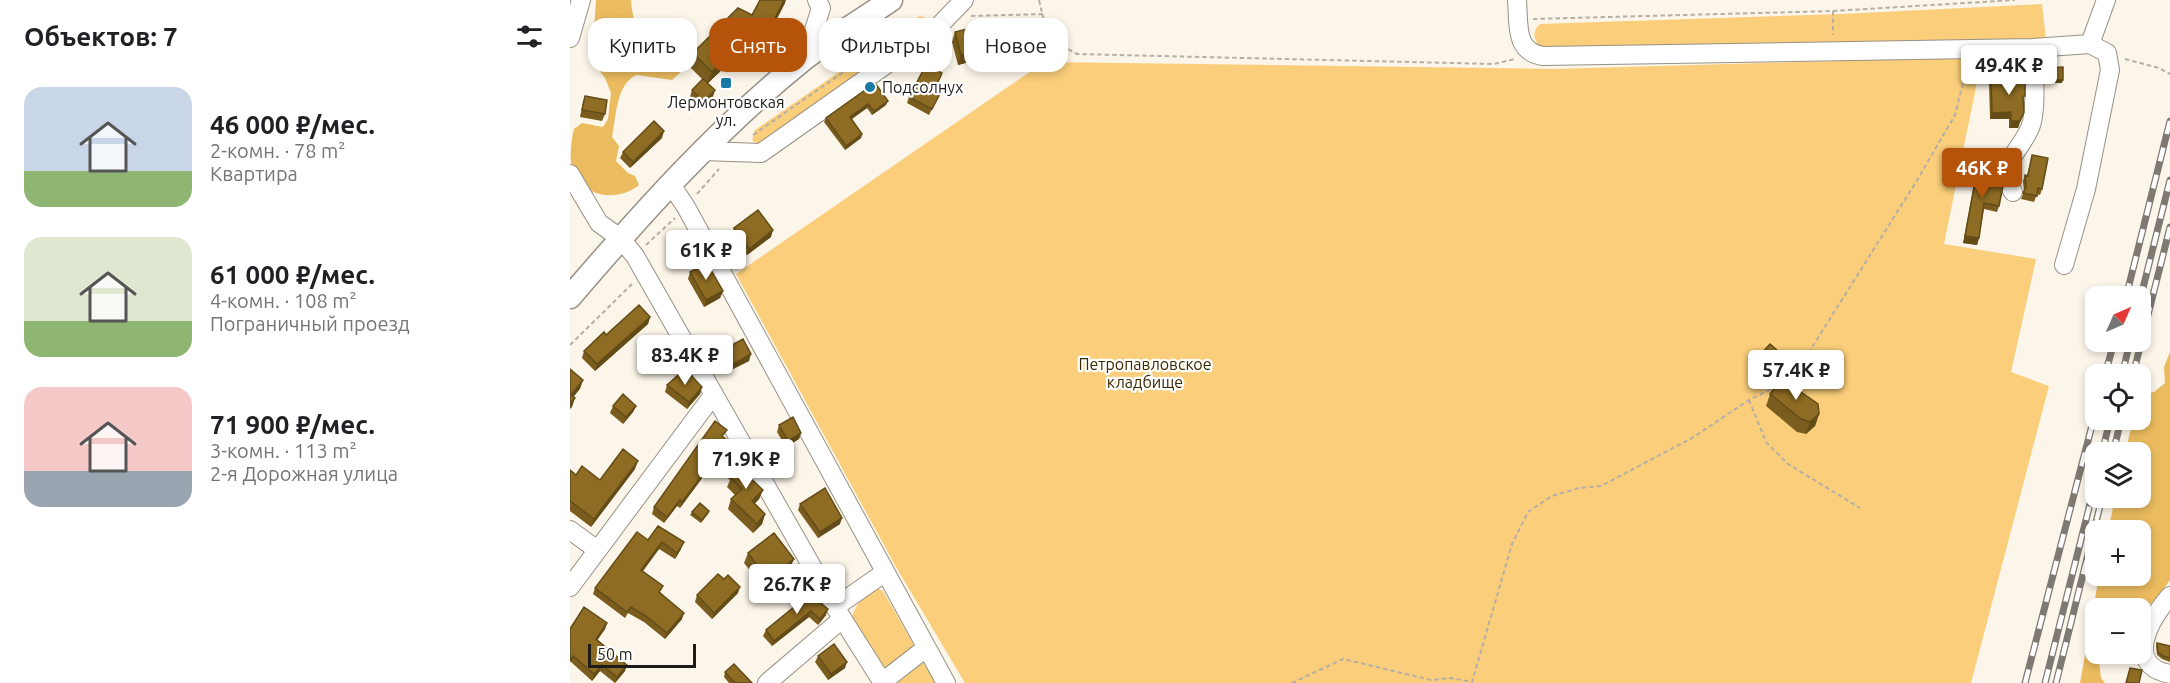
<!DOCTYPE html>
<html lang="ru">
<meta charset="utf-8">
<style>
body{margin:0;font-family:Ubuntu,sans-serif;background:#f2f2f2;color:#202124;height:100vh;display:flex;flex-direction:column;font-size:22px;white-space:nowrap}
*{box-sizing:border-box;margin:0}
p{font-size:20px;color:#757577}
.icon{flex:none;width:33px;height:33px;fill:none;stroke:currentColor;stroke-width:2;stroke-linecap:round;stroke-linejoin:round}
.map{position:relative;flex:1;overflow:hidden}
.panel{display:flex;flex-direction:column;background:#fff;width:570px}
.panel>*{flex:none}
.banner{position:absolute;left:18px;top:18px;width:570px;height:54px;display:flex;gap:12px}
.needle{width:39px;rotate:45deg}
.buttons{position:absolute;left:1515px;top:286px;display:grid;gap:12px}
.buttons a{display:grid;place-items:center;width:66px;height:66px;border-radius:12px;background:#fff;box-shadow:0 3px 9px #0003;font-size:30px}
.scale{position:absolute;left:18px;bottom:15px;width:108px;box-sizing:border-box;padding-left:6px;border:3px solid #1e1c18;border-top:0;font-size:16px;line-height:21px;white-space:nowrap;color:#1e1c18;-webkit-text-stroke:4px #fff;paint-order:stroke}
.price{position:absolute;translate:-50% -51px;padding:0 14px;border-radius:6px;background:#fff;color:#222;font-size:20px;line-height:39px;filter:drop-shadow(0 2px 3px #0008)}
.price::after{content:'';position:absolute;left:50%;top:36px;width:18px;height:14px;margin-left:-9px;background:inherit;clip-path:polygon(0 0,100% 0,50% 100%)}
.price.selected{background:#b45309;color:#fff}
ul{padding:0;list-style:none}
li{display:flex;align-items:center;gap:18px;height:150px;padding:0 24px}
li span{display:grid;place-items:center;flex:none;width:168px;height:120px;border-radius:18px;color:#555}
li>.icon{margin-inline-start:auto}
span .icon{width:72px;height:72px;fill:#fffc;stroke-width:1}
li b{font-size:26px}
h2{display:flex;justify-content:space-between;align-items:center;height:72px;padding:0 24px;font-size:26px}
.pill{padding:0 21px;border-radius:18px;background:#fff;box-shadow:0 3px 9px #0003;font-size:21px;line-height:54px}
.pill.selected{background:#b45309;color:#fff}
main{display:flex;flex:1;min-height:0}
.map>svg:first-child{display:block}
</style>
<main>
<section class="panel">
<h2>Объектов: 7<svg class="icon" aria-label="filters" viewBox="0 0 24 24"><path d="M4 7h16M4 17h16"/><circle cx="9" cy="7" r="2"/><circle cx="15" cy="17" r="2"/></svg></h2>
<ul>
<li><span style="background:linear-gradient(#c9d6e8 70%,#8fb573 0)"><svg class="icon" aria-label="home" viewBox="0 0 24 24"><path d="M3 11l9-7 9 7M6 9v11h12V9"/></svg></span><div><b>46 000 ₽/мес.</b><p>2-комн. · 78 m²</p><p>Квартира</p></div></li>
<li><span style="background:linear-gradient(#dfe7d0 70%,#8fb573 0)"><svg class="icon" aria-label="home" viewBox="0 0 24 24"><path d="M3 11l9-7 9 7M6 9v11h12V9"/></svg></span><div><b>61 000 ₽/мес.</b><p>4-комн. · 108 m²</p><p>Пограничный проезд</p></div></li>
<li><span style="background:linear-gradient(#f6c9c9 70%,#9aa5b1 0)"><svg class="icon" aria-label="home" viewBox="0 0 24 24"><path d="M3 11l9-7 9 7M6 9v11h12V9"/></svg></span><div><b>71 900 ₽/мес.</b><p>3-комн. · 113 m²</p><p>2-я Дорожная улица</p></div></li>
</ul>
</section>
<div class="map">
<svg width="1600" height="683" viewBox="0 0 1600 683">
<rect width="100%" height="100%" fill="#fcf5e9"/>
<path fill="#face7a" d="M1472 4 1476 39 974 47H970C963 39 962 31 970 24L1272 14Z
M350 16 354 17 357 27 191 143H186L182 140 185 130Z
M1404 57 1407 82 1374 244 1466 259 1441 372 1479 386 1401 683H395L326 567 166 274 474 62 986 69Z
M306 588 313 591 345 647 318 670 313 669 281 618 290 599Z
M354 663 367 683H327L342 669Z"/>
<path fill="#eabb5f" d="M26 0H61C63 24 68 41 92 49 102 52 106 53 112 62L110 73 102 80 67 75C46 83 46 118 42 137L49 146 46 161 58 173 65 176 69 185C44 205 5 195 1 161 0 153 2 136 4 129L12 123 33 127 38 119 41 93 35 78 22 61Z
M1600 352V580L1585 601 1571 611 1526 609V654H1528L1531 678 1535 683H1510L1529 576H1570V531H1538L1545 498H1570V453H1555L1563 420H1570L1571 395 1584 392 1595 383 1594 367Z"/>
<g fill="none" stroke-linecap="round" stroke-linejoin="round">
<defs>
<path id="minor" d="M947 0C949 23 944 52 973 56L1463 48 1520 44 1537 53 1540 70 1516 189 1494 265
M0 38 11 0
M1520 44 1536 0
M235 58 251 8 247 0
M132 151 191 153 365 30 394 0
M0 174 29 223 50 238 65 256 265 607 313 683
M100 183 116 207 376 683
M1443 192C1424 163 1455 149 1462 122 1467 98 1463 72 1463 48
M0 530 26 549
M0 587 144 394
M1600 596C1580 619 1553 665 1600 674
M265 607 314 573
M197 683 272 619
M311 683 356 648"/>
<path id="major" d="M0 297C73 212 147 129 234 59 261 38 292 20 321 0"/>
</defs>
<use href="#minor" stroke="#979186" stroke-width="20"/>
<use href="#major" stroke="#979186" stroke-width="25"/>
<path stroke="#b5afa6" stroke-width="2" stroke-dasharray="4.5 3" stroke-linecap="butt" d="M469 0C477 33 476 37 507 54L924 64 945 59
M1263 11V35
M401 16 473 14
M963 19 1263 11 1445 0
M1555 59 1589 68 1600 74
M183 135 321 39
M127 194 149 169
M76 245 105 218
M0 345 62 284
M1216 382 1222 379 1346 182 1385 115 1395 75 1405 66
M1179 400 1196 442 1218 464 1290 508
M722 683 773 659 861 680 881 678 902 682 942 544 958 512 982 496 1009 488 1031 486 1122 438 1179 400 1208 386"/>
<use href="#minor" stroke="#fff" stroke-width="18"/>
<use href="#major" stroke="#fff" stroke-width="22"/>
<defs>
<path id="rail" d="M1556 297 1600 121
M1570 300 1600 180
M1535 375 1544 342
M1552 375 1560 342
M1563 375 1600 227
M1532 453 1540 420
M1543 453 1551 420
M1455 683 1526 410
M1475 683 1526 480
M1486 683 1532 498"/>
</defs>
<use href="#rail" stroke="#7e7972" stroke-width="7"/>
<use href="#rail" stroke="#fff" stroke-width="4.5" stroke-dasharray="14" stroke-linecap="butt"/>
</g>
<path fill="#7a5d1e" d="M215 3 197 38 184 49 179 44 138 83 143 97 132 108 120 97 122 90 132 79 118 65 123 53 182 15Z
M385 32 436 52 388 65 382 42Z
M1421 76 1453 102 1454 112 1448 128H1439V119H1420L1419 83Z
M305 83 316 105 302 115 297 108 281 119 292 134 291 138 275 150 254 122 256 118Z
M368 83 374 86 359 115 337 103 339 97Z
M15 96 35 114 32 121 10 117 13 102Z
M92 138 60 168 50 158 53 152Z
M1462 155 1472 189 1470 195 1467 194 1464 202 1451 199 1454 192 1453 181 1455 175H1457Z
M1408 166 1423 182 1429 206 1427 212 1414 209 1409 238 1407 245 1393 243 1406 173Z
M164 228 201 237 177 255 161 235Z
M120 272 153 291 150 298 134 307 118 279Z
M80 317 78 324 25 371 12 358 14 351Z
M151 351 179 361 157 372 149 357Z
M1207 355 1194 368 1186 360 1188 357Z
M97 385 132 387 130 394 117 409 95 392Z
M1200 394 1249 414 1245 426 1236 434 1227 432 1196 406Z
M43 406H66L63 412 53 424 40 413Z
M209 425 231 433 229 439 216 447 207 432Z
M155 436 153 438 158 441 155 447 110 508 107 506 94 523 82 514 84 507Z
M160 468 178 476 193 490 189 499 184 504 195 514 192 524 183 533 158 509 161 499 165 495 157 487 160 480 156 477Z
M65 469 21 527 0 511V470L6 475 30 480Z
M230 504 270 524 248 538 228 510Z
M139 511 138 514 131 523 120 515 122 512Z
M88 526 111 549 105 559 89 549 73 571 112 619 95 639 74 622 58 613 55 618 23 594 25 588 78 540Z
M178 553 220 568 194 588 174 563Z
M154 579 168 593 142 619 125 602 127 595Z
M227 600 256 615 248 625 239 617 202 646 193 636 196 630 226 606 225 605Z
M37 623 35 629 27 640 55 671 45 683 30 671 22 681 1 662 0 629Z
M1587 643 1600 646V662L1592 659 1587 655 1586 646Z
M248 656 275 668 258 680 245 662Z
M155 672 182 683H159L154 677Z"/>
<path fill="#634c18" d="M214 0H216L215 3 197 38 184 49 189 37Z
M183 31 179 44 137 84 142 72Z
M439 43 436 52 388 65 391 55Z
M1478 80H1493L1492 83H1477Z
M145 90 143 97 132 108 134 102Z
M318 101 316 105 302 115 304 111Z
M298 104 297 108 278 122 280 117Z
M1441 112 1439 119H1420L1422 113Z
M1441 121H1450L1448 128H1439Z
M94 131 92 138 60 168 63 162Z
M292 134 291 138 275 150 276 146Z
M203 230 201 237 177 255 179 249Z
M1395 236 1409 238 1407 245 1393 243Z
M153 291 150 298 134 307 136 300Z
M80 317 78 324 25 371 27 364Z
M1208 351 1207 355 1194 368 1195 364Z
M181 354 179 361 157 372 160 366Z
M13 380 10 389 0 401 1 395Z
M132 387 130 394 117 409 119 402Z
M5 398 2 407 0 409V404Z
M66 406 63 412 53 424 56 417Z
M1249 414 1245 426 1236 434 1240 422Z
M231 433 229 439 216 447 218 441Z
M158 441 155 447 110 508 112 502Z
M68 461 65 469 21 527 24 519Z
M193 490 189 499 178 511 182 501Z
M110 500 107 506 94 523 97 517Z
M195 514 192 524 183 533 187 524Z
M272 518 270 524 248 538 250 532Z
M92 542 89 549 69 576 71 570Z
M114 542 111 549 105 559 107 553Z
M224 559 220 568 194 588 197 579Z
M170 587 168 593 142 619 144 613Z
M258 609 256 615 248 625 250 619Z
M241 611 239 617 202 646 204 641Z
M114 613 112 619 95 639 97 633Z
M37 623 35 629 24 645 26 639Z
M277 662 275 668 258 680 261 674Z
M32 665 30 671 22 681 24 674Z
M57 665 55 671 45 683 47 677Z"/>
<path fill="#8e6c23" stroke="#634c18" stroke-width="1.5" d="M190 0H214L201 26 189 37 183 31 142 72 123 53 168 8 182 15Z
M433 20 439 43 391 55 385 32Z
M356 65 372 73 368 82 374 86 362 109 339 97Z
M1493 67V80H1478V68Z
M1421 76H1455V96H1453L1454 112 1450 121H1441V112L1422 113Z
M133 79 145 90 134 102 122 90Z
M305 83 318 101 304 111 298 104 280 117 292 134 276 146 256 118Z
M15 96 37 100 35 114 12 110Z
M84 121 94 131 63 162 53 152Z
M1462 155 1478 158 1472 189 1468 188 1467 196 1453 193 1456 187 1455 175 1458 176Z
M1408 166 1425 170 1423 182 1433 186 1429 206 1414 203 1409 238 1395 236Z
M188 210 203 230 179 249 164 228Z
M137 263 153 291 136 300 120 272Z
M69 305 80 317 27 364 14 351 34 332 36 335Z
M173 339 181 354 160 366 151 351Z
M1200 344 1208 351 1195 364 1188 357Z
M0 369 13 380 1 395 5 398 0 404Z
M115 369 132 387 119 402 97 385Z
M1212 379 1248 404 1249 414 1240 422 1231 419 1200 394Z
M53 394 66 406 56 417 43 406Z
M223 417 231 433 218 441 209 425Z
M145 421 157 430 152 436 158 441 112 502 110 500 97 517 84 507Z
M53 449 68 461 24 519 0 501V470L6 475 12 466 30 480Z
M171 455 181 467 175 473 193 490 182 501 195 514 187 524 161 499 172 489 161 478 165 473 160 468Z
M255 488 272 518 250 532 230 504Z
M130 503 139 511 132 520 122 512Z
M88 526 114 542 107 553 92 542 71 570 93 586 89 592 114 613 97 633 76 616 61 607 57 612 25 588 67 532 78 540Z
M204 533 224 559 197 579 178 553Z
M148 574 154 579 158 575 170 587 144 613 127 595Z
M235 590 258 609 250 619 241 611 204 641 196 630 230 602 227 600Z
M14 607 37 623 26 639 57 665 47 677 32 665 24 674 3 656 0 661V629Z
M1587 643 1600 646V658L1593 656 1588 652Z
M264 644 277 662 261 674 248 656Z
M164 664 182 683H165L155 672Z
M1560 668 1572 670 1569 683H1556Z"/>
<g fill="#1b79a6" stroke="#fff" stroke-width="2">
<rect x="150" y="77" width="12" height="12" rx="3"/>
<circle cx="300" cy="87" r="6"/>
</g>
<g text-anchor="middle" stroke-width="4.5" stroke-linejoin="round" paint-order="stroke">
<g font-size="16" fill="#1e1c18" stroke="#fff" text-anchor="start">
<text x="312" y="93">Подсолнух</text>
<text x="156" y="108" text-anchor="middle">Лермонтовская<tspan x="156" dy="18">ул.</tspan></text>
</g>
<g font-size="16" fill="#3b2900" stroke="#fff">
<text x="575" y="370">Петропавловское<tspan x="575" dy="18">кладбище</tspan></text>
</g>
</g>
</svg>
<div class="buttons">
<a><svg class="needle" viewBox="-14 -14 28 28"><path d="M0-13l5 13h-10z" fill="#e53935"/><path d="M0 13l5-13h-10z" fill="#757577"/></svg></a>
<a><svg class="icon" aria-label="locate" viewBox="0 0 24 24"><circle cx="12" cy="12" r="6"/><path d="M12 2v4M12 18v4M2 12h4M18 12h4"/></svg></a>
<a><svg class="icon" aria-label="layers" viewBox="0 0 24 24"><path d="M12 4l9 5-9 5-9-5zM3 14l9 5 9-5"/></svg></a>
<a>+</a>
<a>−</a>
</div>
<div class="scale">50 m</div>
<b class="price" style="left:1439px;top:96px">49.4K ₽</b>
<b class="price selected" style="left:1412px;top:199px">46K ₽</b>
<b class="price" style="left:136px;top:281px">61K ₽</b>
<b class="price" style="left:115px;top:386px">83.4K ₽</b>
<b class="price" style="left:1226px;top:401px">57.4K ₽</b>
<b class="price" style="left:176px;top:490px">71.9K ₽</b>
<b class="price" style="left:227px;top:615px">26.7K ₽</b>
<div class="banner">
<a class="pill">Купить</a>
<a class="pill selected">Снять</a>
<a class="pill">Фильтры</a>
<a class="pill">Новое</a>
</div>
</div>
</main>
